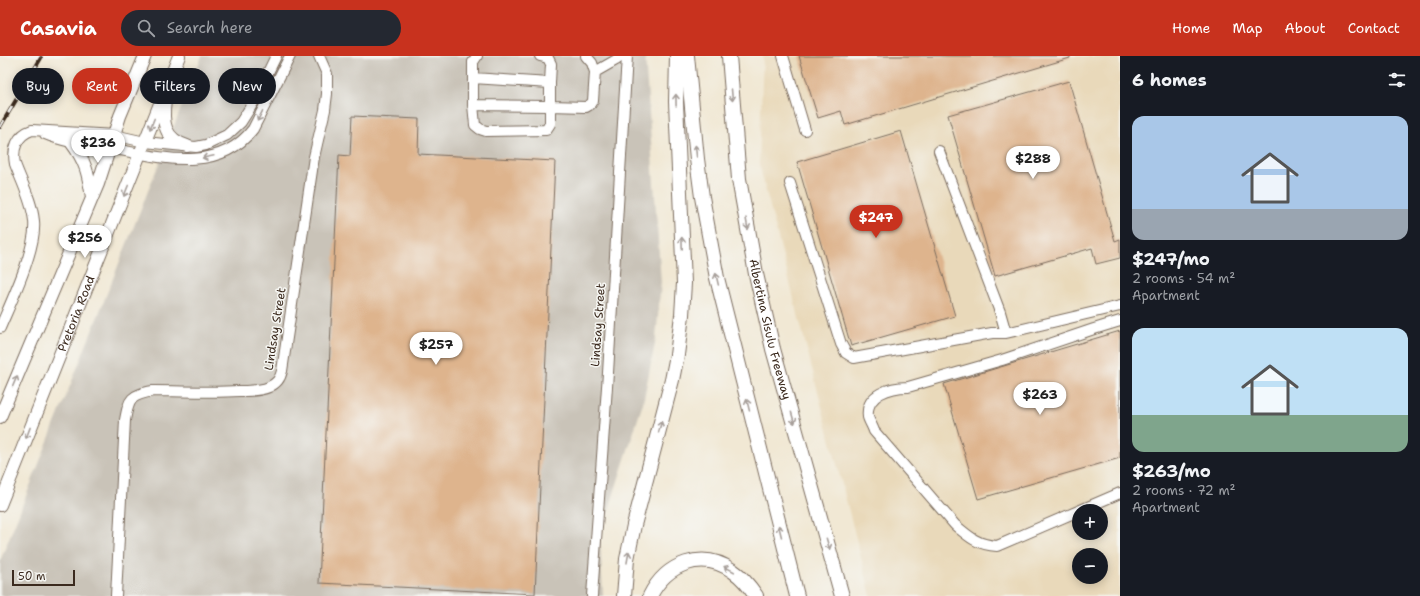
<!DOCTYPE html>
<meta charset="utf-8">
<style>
body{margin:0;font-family:"Shantell Sans",sans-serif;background:#242831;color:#f1f3f6;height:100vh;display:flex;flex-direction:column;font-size:15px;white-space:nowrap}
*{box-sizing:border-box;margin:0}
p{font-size:13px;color:#9ea1a6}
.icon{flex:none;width:22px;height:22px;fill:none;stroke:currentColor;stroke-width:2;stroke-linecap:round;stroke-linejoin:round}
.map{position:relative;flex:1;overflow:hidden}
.panel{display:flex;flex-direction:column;background:#171b24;width:300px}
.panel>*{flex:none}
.hud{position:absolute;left:12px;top:12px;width:380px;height:36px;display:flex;gap:8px}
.tools{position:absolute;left:1072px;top:448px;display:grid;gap:8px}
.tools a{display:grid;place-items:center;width:36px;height:36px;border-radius:50%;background:#171b24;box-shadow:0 2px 10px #0003;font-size:20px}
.scale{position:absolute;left:12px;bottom:10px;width:63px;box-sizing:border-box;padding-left:4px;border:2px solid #3b2a1e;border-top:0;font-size:11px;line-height:14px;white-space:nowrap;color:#3b2a1e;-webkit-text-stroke:3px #f6f6f2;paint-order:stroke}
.price{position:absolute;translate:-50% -34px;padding:0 9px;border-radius:14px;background:#fff;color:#222;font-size:13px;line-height:26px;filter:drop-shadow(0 1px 2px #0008)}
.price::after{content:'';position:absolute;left:50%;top:24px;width:12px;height:9px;margin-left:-6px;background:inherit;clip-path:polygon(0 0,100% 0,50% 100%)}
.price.active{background:#c8321e;color:#fff}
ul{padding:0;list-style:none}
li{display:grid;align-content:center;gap:8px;height:212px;padding:0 12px}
li span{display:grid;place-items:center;height:124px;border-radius:12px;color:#555}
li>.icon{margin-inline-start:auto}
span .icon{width:72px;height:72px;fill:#fffc;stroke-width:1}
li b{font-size:17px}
h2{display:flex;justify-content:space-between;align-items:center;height:48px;padding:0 12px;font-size:17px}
.chip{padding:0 14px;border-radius:18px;background:#171b24;box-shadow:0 2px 10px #0003;font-size:14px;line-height:36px}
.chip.active{background:#c8321e;color:#fff}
header{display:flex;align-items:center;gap:24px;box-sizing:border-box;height:56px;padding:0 20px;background:#c8321e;color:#fff}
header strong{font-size:19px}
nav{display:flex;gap:22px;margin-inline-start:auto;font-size:14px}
.search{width:280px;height:36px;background:#242831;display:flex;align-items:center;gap:10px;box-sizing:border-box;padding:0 14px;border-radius:22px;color:#9ea1a6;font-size:15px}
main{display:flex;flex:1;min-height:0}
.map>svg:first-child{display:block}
</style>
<header>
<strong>Casavia</strong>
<div class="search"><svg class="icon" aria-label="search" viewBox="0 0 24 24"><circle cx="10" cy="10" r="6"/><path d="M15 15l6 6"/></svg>Search here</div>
<nav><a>Home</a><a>Map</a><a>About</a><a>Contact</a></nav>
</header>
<main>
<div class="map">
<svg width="1120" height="540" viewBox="0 0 1120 540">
<rect width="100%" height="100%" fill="#f6f6f2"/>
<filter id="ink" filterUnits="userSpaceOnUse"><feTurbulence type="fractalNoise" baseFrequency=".025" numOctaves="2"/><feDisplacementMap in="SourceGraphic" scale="8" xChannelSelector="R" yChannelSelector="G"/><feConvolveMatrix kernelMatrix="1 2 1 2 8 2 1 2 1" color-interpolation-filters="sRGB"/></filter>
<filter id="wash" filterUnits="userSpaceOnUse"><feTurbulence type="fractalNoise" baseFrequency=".012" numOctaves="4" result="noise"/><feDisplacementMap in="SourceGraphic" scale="16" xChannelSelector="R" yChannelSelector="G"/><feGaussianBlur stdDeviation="0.9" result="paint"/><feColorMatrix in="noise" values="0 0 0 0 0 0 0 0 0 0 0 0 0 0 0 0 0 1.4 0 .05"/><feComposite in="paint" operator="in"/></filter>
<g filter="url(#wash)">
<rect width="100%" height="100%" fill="#f1e8d4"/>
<path fill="#e9d9ba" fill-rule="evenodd" d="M763 0H1120V540H871L759 108ZM1079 455H1101V477H1079ZM1079 499H1101V521H1079Z"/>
<path fill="#c9c3b8" d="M202 0H645L661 226 656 282 643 347 600 481 603 540H0V505Z"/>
<g id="blocks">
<path fill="#deb48d" d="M799 0H1070V2L845 69 841 55 818 62Z
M1069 25 1115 185 1120 183V202L1096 208 1092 192 995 220 948 59Z
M352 60 419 63 418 98 555 105 535 538 319 527 339 99 350 100Z
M901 75 955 260 851 290 797 106Z
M1120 275V402L978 443 944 328Z"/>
</g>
</g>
<g filter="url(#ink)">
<use href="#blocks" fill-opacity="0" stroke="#7b6c5e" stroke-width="1"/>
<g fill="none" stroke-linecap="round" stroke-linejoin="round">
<defs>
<path id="minor" d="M477 0 473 6V49L475 69 480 73 486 75 546 74 550 68V50L586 51 591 48 593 45 595 16
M540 0 548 2 551 8 550 27
M586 0 592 7 595 16 616 4 621 0
M783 0 805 74
M473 49 550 50V27L473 22
M45 78C66 87 89 89 110 92 159 101 218 119 253 73L290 0
M939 95 1000 256 1006 277 1120 250
M790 127 841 288 846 297 854 302 992 277H1006
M1120 265 1094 273 1002 304 908 331C891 331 865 338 868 361 869 365 873 371 874 375L955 469C969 481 978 489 997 490L1120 437
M0 272C11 246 37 192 34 165 32 145 22 127 15 108 12 93 17 79 32 74L114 79 145 86 174 89 196 91 206 89 227 79 241 66 253 47 276 0
M116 540 125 364C129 342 131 339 153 335 182 335 211 337 239 335 249 335 260 335 269 331 277 327 280 323 282 315L314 101 325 54 327 38V18L319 0
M592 540 608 317 627 0"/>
<g id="major">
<path d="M165 45C162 66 164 83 187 90"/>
<path d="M71 86C86 106 88 117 92 141"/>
<path d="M0 361 98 128 120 60 145 0"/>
<path id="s1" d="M0 449 179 0"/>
</g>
<g id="highway">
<path d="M687 0 697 103 702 141 717 222 797 540"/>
<path id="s2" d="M729 0 739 123 756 218 773 293 842 540"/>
<path d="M624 540 627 503 634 469 672 324 677 299 682 259 684 227 676 46 677 0"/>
<path d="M650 540C666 508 702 493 733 515 742 521 750 531 756 540"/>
</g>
</defs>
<use href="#minor" stroke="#7b6c5e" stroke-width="12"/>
<use href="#major" stroke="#7b6c5e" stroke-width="14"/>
<use href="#highway" stroke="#7b6c5e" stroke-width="16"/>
<use href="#minor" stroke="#fff" stroke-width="10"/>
<use href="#major" stroke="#fff" stroke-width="12"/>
<use href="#highway" stroke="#fff" stroke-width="14"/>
<defs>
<path id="rail" d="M0 71 41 2"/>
</defs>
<use href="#rail" stroke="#3b2a1e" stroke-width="4"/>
<use href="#rail" stroke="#f6f6f2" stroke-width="2.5" stroke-dasharray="8" stroke-linecap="butt"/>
</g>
<defs><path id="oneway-shaft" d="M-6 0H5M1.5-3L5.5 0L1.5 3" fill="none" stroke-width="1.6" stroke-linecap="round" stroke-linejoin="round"/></defs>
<g stroke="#a79f9a">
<use href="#oneway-shaft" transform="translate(732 39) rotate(85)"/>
<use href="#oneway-shaft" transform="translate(676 44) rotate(-91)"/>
<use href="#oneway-shaft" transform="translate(260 60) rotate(117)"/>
<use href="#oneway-shaft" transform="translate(152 68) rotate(112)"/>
<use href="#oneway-shaft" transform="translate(696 95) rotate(-96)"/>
<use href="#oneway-shaft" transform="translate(208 101) rotate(168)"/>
<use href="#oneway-shaft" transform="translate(126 135) rotate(112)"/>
<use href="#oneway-shaft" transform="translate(747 168) rotate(80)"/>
<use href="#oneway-shaft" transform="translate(682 187) rotate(-92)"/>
<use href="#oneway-shaft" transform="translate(717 223) rotate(-103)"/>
<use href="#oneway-shaft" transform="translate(15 325) rotate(-67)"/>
<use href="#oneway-shaft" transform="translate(748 349) rotate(-104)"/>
<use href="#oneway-shaft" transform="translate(793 362) rotate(74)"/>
<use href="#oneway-shaft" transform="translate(660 371) rotate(-75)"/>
<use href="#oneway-shaft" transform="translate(28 377) rotate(111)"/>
<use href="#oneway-shaft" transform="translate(780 475) rotate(-104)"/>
<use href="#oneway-shaft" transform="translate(828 488) rotate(74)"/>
<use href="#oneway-shaft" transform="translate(628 501) rotate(-80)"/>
<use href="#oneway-shaft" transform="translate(729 513) rotate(-152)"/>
</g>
</g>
<g text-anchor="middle" stroke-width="3" stroke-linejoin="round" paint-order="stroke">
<g font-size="12" fill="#3b2a1e" stroke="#f6f6f2">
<text dy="4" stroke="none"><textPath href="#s1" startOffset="206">Pretoria Road</textPath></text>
<text transform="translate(598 269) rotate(-86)" y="4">Lindsay Street</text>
<text transform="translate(275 273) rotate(-81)" y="4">Lindsay Street</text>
<text dy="4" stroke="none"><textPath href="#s2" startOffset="277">Albertina Sisulu Freeway</textPath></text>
</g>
</g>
</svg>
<div class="tools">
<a>+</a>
<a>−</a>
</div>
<div class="scale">50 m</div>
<b class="price" style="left:98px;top:108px">$236</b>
<b class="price" style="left:1033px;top:124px">$288</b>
<b class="price active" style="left:876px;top:183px">$247</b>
<b class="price" style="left:85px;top:203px">$256</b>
<b class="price" style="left:436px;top:310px">$257</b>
<b class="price" style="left:1040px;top:360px">$263</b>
<div class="hud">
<a class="chip">Buy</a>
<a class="chip active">Rent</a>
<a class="chip">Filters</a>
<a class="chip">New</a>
</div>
</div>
<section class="panel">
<h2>6 homes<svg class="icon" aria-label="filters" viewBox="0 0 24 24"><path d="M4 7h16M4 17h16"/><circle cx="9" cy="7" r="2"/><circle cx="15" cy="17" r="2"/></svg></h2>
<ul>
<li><span style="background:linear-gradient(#a9c7e8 75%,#9aa5b1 0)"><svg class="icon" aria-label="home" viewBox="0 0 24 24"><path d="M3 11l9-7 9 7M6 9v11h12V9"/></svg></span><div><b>$247/mo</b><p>2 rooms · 54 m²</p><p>Apartment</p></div></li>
<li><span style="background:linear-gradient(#bfe0f5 70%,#7fa58c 0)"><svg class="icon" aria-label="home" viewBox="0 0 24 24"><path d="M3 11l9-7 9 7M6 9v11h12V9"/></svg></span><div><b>$263/mo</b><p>2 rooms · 72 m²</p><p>Apartment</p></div></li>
</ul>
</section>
</main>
